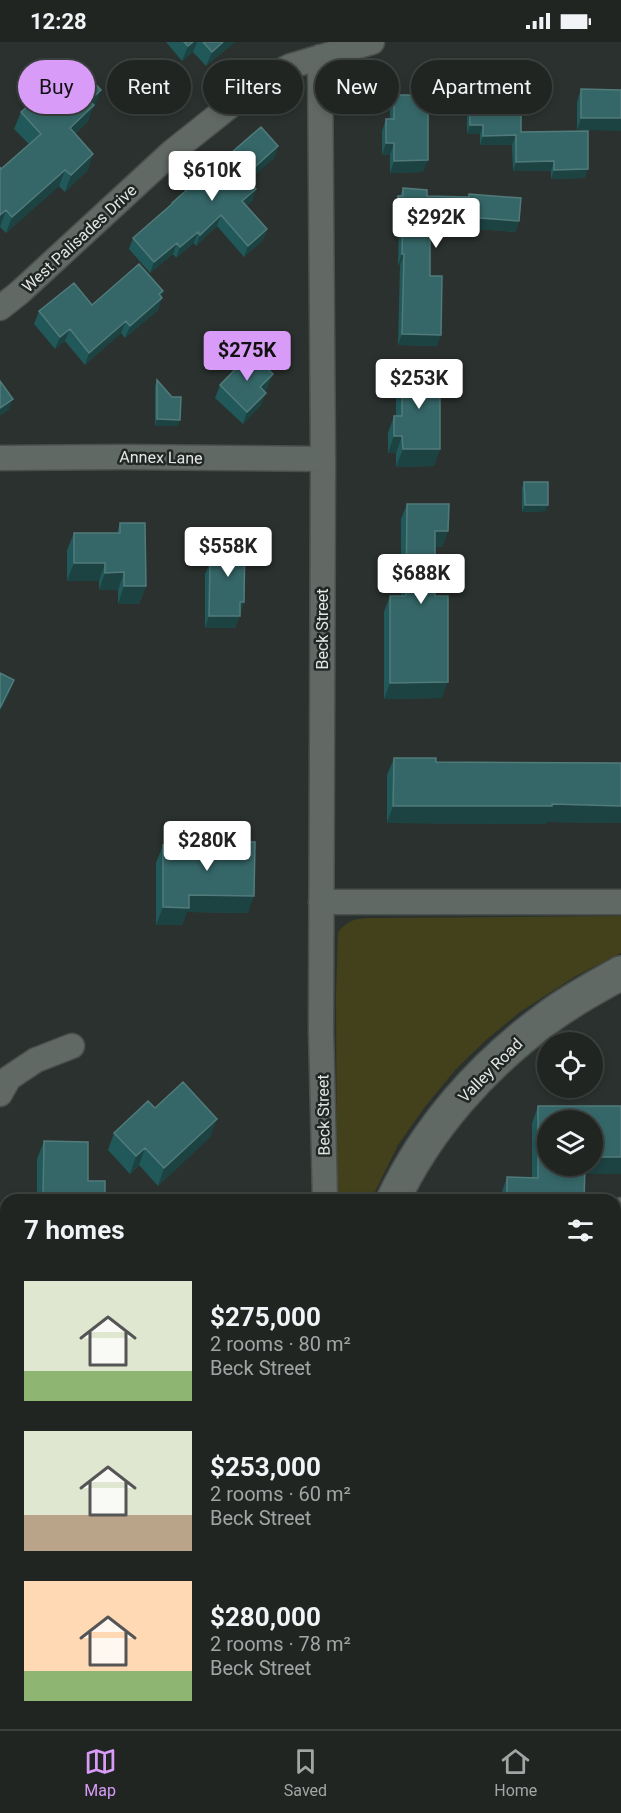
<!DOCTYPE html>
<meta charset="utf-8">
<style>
body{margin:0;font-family:Roboto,sans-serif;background:#2d312f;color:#f1f3f6;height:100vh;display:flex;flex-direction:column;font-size:22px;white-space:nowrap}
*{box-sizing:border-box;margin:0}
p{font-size:20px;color:#a2a5a5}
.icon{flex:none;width:33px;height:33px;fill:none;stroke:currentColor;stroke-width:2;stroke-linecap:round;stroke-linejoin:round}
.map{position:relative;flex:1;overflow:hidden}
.side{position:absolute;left:0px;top:1152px;width:621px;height:536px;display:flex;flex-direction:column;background:#202522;border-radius:18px 18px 0 0;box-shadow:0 3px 9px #0003,0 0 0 2px #3d4240}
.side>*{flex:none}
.top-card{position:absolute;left:18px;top:18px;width:585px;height:54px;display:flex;gap:12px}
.buttons{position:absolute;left:537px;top:990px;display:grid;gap:12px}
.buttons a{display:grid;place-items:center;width:66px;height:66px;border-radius:50%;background:#202522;box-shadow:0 3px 9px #0003,0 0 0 2px #3d4240;font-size:30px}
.price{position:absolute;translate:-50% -51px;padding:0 14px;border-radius:6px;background:#fff;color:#222;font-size:20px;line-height:39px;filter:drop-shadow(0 2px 3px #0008)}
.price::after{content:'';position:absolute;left:50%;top:36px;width:18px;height:14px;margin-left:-9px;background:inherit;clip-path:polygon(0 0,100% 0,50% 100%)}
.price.current{background:#d89bf8;color:#111}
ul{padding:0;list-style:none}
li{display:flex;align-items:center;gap:18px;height:150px;padding:0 24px}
li span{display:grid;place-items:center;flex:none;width:168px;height:120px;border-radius:0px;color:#555}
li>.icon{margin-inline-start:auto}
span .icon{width:72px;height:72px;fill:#fffc;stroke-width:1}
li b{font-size:26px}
h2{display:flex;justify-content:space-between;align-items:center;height:72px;padding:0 24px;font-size:26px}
.tag{padding:0 21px;border-radius:27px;background:#202522;box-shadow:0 3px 9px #0003,0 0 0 2px #3d4240;font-size:21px;line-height:54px}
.tag.current{background:#d89bf8;color:#111}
.status{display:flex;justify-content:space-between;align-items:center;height:42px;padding:0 30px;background:#202522;direction:ltr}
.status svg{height:16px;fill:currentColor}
.tab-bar{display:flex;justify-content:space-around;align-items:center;height:84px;border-top:2px solid #3d4240;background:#202522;font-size:16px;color:#a2a5a5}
.tab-bar a{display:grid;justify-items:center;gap:3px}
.tab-bar .current{color:#d89bf8}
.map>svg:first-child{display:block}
</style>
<div class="status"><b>12:28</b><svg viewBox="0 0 49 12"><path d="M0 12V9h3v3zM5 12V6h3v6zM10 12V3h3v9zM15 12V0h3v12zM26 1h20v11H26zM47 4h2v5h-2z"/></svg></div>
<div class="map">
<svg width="621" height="1687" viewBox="0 0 621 1687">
<rect width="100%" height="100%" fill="#2a312e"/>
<path fill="#42411c" d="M621 874V911L576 934 520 970 486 998 456 1027 424 1066 398 1103 371 1158H337L336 954 338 890C349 878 353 877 369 876Z"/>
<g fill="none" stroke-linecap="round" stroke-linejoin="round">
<defs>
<path id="lane" d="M615 1205 620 1204V1162
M615 1501H621"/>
<path id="street" d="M320 15 323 417 321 989 325 1158
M0 266 19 251 172 110 265 36 291 24 372 0
M0 416 124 415 323 417
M321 860H621
M0 1052 9 1036 36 1018 72 1004
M0 1278H6
M49 1687 52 1682"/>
<path id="secondary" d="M393 1158C427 1086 482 1024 546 977 569 959 596 945 621 931
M321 1682V1687"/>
</defs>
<use href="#lane" stroke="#494f4c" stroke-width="15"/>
<use href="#street" stroke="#494f4c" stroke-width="27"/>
<use href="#secondary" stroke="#494f4c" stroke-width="36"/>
<use href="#lane" stroke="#616965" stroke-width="12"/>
<use href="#street" stroke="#616965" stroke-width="24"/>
<use href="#secondary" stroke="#616965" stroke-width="33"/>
</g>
<path fill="#215859" d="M166 0H235L206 24 193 10 182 19Z
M32 46 95 64 92 67 88 79 75 92 93 112 87 129 65 150 59 144 6 191 0 185 1 127 29 102 14 87 21 70 26 65Z
M581 47 621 48 577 88V60Z
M470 49 521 90 585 136 551 137V129H513L512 103H480V92H467V59Z
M394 53 423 130 390 131V113H382V89L386 77H390V65Z
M278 104 274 116 248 138 256 147 252 159 246 163 267 187 263 198 244 215 217 184 196 204 194 201 176 216 173 212 150 231 129 207 133 196 171 164 172 161 201 137Z
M403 146 427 154 468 155 469 152 519 179 515 190 437 184 433 194H430V234L437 304 398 303 400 223H398L399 181H394V165L398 154H400Z
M163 249 158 268 125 296 121 291 85 323 65 299 55 307 34 282 39 269 92 263Z
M402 325 435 351 440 407 434 424 396 425V411H388V391L394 374H396V342Z
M157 338 172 355 178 384H155V344Z
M220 343 268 345 264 349 261 363 243 382 215 356Z
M524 440 546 469 522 470V446Z
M407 462 448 489 442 505H435V554L442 656 384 657V570L390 554H401V477Z
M120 481 146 544 139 562H118V548H99V539H67V508L74 491H117Z
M219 495 244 560 235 586H205V532L210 520H214L215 508Z
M394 716 436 720 621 721V781L547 780 546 782 387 781V733Z
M222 799 248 871 187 870 182 883H156V821L163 803 220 804Z
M538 1064H621V1132H585L584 1158H501V1153L507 1135 532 1136V1081Z
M155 1066 211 1094 158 1144 139 1123 130 1132 108 1108 114 1091Z
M44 1099 88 1139 105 1158H32L34 1154H37V1117Z
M500 1682H600L598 1687H500Z"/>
<path fill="#1c4241" d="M193 0H197L193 10 182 19 188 4Z
M223 0H235L206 24 212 10Z
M101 48 95 64 92 67 88 79 64 103 70 86 89 59Z
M581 76H621V89L577 88Z
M470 83H483L480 92H467Z
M516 93 512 103H480L483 94Z
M386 101H394L390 113H382Z
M278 104 274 116 241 145 245 134Z
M93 112 87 129 65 150 71 133Z
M428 118 423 130 390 131 394 119Z
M554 119 551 129H513L516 120Z
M588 127 585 136 551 137 554 128Z
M65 128 59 144 6 191 12 175Z
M256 147 252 159 238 170 242 159Z
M6 168 0 185V173Z
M398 170H403L399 181H394Z
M221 173 217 184 196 204 200 193Z
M438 173 519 179 515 190 437 184 433 194H426L430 183Z
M267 187 263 198 244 215 248 204Z
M198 190 194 201 176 216 180 205Z
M177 201 173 212 150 231 154 220Z
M402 212H404L400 223H398Z
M163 249 160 258 162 256 158 268 125 296 130 284Z
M126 279 121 291 85 323 89 311Z
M70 287 65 299 55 307 60 295Z
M402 292 441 293 437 304 398 303Z
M273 332 268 345 256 358 260 345Z
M266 351 261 363 243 382 247 370Z
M13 357 9 368 0 374V366Z
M157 377 180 378 178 384H155Z
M394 394H402L396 411H388Z
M403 407H440L434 424 396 425Z
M525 463H548L546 469 522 470Z
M435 489H448L442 505H429Z
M74 521H105L99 539H67Z
M124 530 118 548H99L105 531Z
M124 544H146L139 562H118Z
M240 560H244L240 572Z
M209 574H240L235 586H205Z
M14 638 10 650 0 670V666Z
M448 640 442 656 384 657 390 641Z
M552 762 621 764V781L547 780 546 782 387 781 393 764Z
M189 853 254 854 248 871 187 870 182 883H156L163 865Z
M217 1077 211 1094 158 1144 164 1126Z
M145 1106 139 1123 130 1132 136 1114Z
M592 1115H621V1132H578L582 1124H592Z
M577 1682H600L598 1687H575Z"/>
<path fill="#366768" stroke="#517b7b" stroke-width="1.5" d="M184 0H193L188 4Z
M203 0H223L212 10Z
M72 18 101 48 89 59 94 63 70 86 93 112 71 133 65 128 12 175 6 168 0 173V125L1 127 41 92 21 70 31 61 32 46 41 38 50 37Z
M581 47 621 48V76H581Z
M470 49H521V90L588 89V127L554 128V119L516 120V93L483 94V83H470Z
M394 53H428V118L394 119V101H386V77H394Z
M261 85 278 104 245 134 256 147 242 159 267 187 248 204 221 173 200 193 198 190 180 205 177 201 154 220 133 196 172 162V161L200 136 201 137Z
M403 146 427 148V154L469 155V152L521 156 519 179 438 173 437 183H430V234H442L441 293 402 292 404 212H402L403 170H398V154H403Z
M139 222 163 249 159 252 162 256 130 284 126 279 89 311 70 287 60 295 39 269 74 241 92 263Z
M251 311 273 332 260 345 266 351 247 370 220 343Z
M402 325H435V351H440V407H403L402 394H394V374H402Z
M157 338 172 355H181L180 378 157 377Z
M0 339 13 357 0 366Z
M524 440H548V463H525Z
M407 462H449L448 489H435V554H448V640L390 641V554H406Z
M120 481H145L146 544H124V530L105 531V521H74V491H120Z
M219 495 245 496 244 560H240V574H209L210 520H219Z
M0 631 14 638 0 666Z
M394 716H436V720L621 721V764L552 762V764H393Z
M222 799 255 800 254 854 189 853V866L163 865V803L222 804Z
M183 1040 217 1077 164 1126 145 1106 136 1114 114 1091 148 1059 155 1066Z
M538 1064H621V1115H592V1078H548V1124H585L584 1158H507V1135L538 1136Z
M44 1099 88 1100V1139H105V1158H34V1154H43Z
M508 1682H582V1687H508Z"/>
<g text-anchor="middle" stroke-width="5" stroke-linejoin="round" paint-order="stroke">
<g font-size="16" fill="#e2e7e5" stroke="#212724">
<text transform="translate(79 196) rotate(-43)" y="6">West Palisades Drive</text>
<text transform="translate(161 415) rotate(1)" y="6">Annex Lane</text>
<text transform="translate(322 587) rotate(-90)" y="6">Beck Street</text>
<text transform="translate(490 1028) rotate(-45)" y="6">Valley Road</text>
<text transform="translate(323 1073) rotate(-91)" y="6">Beck Street</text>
</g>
</g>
</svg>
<div class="buttons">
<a><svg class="icon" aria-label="locate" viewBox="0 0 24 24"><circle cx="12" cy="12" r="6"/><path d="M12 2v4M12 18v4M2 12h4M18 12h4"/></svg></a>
<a><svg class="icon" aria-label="layers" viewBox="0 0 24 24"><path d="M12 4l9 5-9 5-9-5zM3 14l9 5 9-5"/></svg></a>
</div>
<b class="price" style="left:212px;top:160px">$610K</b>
<b class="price" style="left:436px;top:207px">$292K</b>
<b class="price current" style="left:247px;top:340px">$275K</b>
<b class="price" style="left:419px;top:368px">$253K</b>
<b class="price" style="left:228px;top:536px">$558K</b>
<b class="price" style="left:421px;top:563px">$688K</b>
<b class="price" style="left:207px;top:830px">$280K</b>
<div class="top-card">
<a class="tag current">Buy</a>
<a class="tag">Rent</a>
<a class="tag">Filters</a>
<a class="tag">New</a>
<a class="tag">Apartment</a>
</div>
<section class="side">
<h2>7 homes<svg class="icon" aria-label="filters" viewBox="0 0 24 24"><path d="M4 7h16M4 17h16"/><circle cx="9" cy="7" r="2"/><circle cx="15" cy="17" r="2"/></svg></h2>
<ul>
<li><span style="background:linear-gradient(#dfe7d0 75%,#8fb573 0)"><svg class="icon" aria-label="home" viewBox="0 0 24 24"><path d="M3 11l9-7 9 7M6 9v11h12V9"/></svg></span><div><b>$275,000</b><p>2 rooms · 80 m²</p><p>Beck Street</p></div></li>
<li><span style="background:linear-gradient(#dfe7d0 70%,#b9a48a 0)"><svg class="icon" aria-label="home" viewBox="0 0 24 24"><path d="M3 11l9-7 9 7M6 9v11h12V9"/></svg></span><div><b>$253,000</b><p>2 rooms · 60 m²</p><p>Beck Street</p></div></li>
<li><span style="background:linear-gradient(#ffd9b3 75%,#8fb573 0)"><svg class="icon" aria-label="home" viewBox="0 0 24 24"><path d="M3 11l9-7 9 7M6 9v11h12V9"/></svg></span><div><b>$280,000</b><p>2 rooms · 78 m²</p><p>Beck Street</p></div></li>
</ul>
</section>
</div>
<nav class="tab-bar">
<a class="current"><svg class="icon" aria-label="map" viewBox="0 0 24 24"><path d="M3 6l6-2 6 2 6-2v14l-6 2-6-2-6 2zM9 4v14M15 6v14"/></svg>Map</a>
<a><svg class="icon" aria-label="saved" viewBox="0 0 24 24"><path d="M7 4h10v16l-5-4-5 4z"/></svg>Saved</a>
<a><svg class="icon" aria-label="home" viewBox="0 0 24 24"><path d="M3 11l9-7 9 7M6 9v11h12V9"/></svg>Home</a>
</nav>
